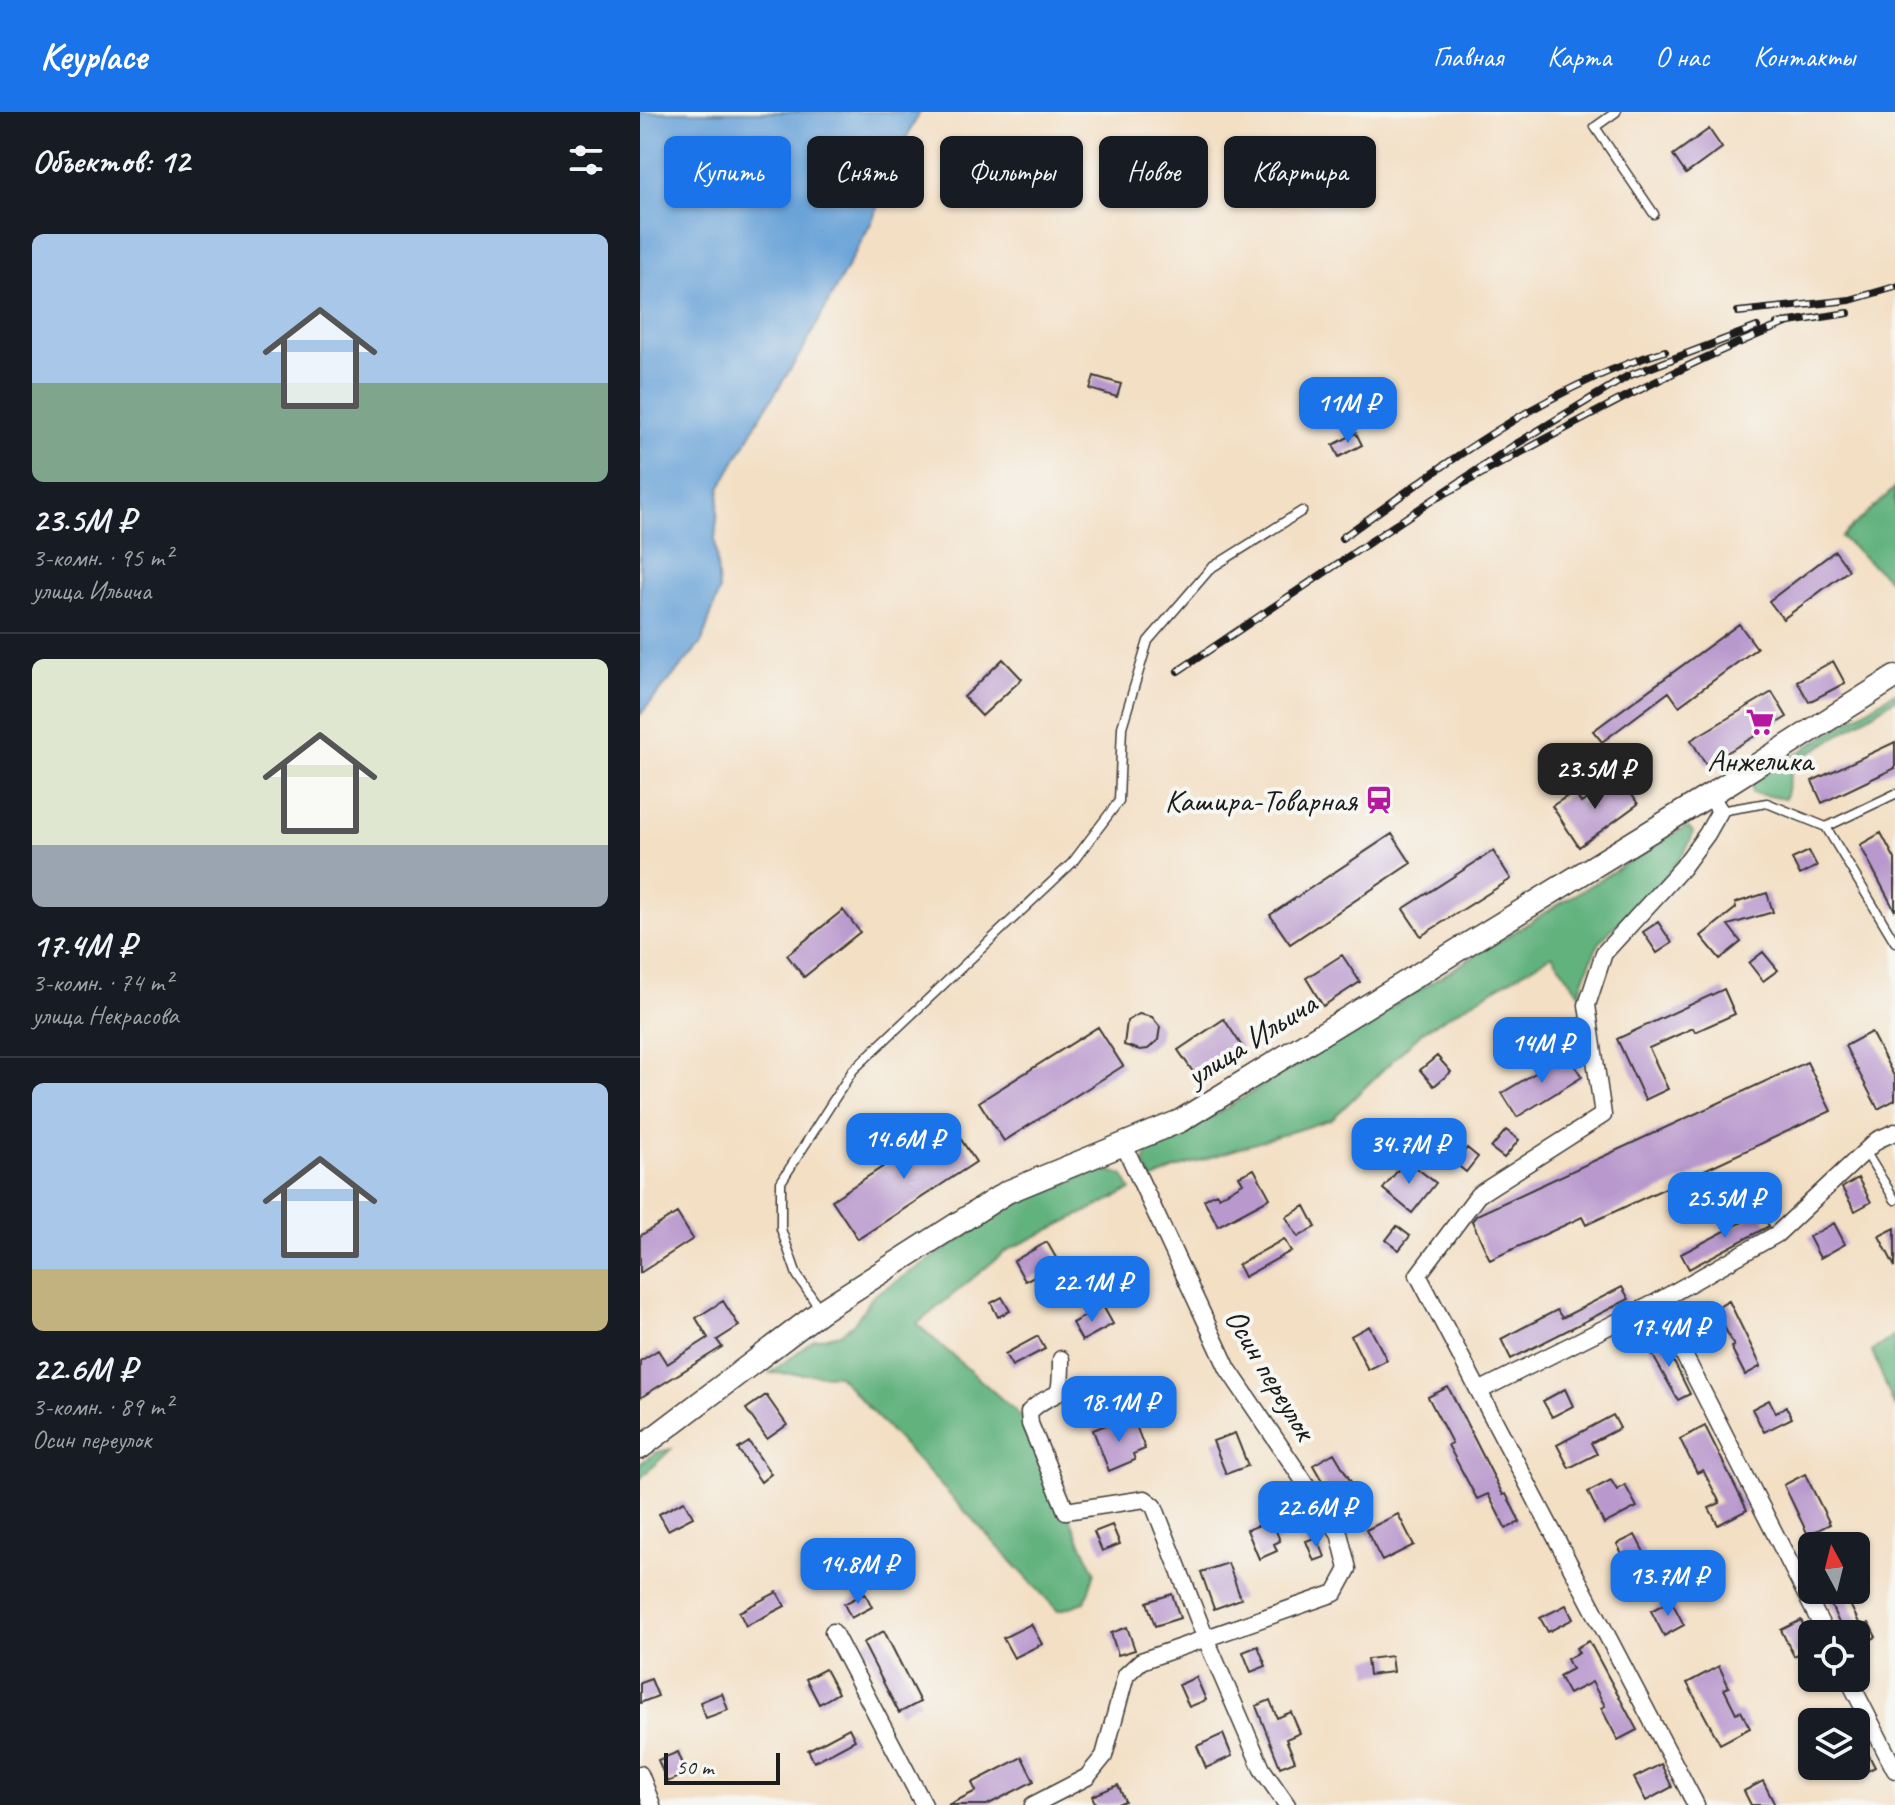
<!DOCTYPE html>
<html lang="ru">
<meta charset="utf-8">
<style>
body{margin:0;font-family:Caveat,sans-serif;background:#242831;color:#f1f3f6;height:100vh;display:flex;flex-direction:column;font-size:30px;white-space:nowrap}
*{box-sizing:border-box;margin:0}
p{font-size:26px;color:#9ea1a6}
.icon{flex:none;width:44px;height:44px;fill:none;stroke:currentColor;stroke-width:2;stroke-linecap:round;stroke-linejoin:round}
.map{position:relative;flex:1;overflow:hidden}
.side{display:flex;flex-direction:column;background:#171b24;width:640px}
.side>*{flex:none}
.guide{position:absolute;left:24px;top:24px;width:760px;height:72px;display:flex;gap:16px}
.needle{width:52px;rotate:353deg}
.fabs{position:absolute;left:1158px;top:1420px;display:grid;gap:16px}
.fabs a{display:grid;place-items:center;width:72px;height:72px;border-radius:12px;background:#171b24;box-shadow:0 2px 6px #0004;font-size:40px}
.scale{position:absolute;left:24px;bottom:20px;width:116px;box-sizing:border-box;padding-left:8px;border:4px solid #1c1c1c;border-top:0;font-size:22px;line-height:28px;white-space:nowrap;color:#1c1c1c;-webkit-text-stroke:6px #f6f6f2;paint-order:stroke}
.price{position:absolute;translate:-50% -68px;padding:0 18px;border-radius:16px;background:#1a73e8;color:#fff;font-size:26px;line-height:52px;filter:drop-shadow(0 2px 4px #0008)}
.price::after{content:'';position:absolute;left:50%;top:48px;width:24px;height:18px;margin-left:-12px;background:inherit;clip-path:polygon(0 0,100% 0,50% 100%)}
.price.active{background:#222;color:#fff}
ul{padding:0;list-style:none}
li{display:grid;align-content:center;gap:16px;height:424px;padding:0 32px}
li+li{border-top:2px solid #363941}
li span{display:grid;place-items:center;height:248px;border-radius:12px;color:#555}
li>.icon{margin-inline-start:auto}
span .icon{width:144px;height:144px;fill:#fffc;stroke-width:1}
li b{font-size:34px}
h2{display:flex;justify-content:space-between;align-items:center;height:96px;padding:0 32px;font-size:34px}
.chip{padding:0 28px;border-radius:12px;background:#171b24;box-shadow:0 2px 6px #0004;font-size:28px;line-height:72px}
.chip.active{background:#1a73e8;color:#fff}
header{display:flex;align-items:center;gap:48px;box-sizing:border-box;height:112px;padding:0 40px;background:#1a73e8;color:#fff}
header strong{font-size:38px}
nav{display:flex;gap:44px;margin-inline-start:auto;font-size:28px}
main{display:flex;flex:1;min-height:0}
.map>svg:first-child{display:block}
</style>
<header>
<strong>Keyplace</strong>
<nav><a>Главная</a><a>Карта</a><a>О нас</a><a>Контакты</a></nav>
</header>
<main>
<section class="side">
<h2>Объектов: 12<svg class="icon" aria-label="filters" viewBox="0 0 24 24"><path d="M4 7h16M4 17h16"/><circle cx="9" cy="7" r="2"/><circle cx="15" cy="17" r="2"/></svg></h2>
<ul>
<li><span style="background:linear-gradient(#a9c7e8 60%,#7fa58c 0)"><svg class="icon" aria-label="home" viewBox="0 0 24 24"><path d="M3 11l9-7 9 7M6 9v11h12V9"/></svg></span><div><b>23.5M ₽</b><p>3-комн. · 95 m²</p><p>улица Ильича</p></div></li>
<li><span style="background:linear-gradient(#dfe7d0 75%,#9aa5b1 0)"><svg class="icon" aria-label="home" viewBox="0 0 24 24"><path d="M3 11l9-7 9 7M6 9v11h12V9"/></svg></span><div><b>17.4M ₽</b><p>3-комн. · 74 m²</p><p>улица Некрасова</p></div></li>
<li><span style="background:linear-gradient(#a9c7e8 75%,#c2b280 0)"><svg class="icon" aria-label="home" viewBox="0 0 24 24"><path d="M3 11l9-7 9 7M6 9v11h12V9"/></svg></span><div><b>22.6M ₽</b><p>3-комн. · 89 m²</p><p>Осин переулок</p></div></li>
</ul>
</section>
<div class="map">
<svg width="1255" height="1693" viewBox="0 0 1255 1693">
<rect width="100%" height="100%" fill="#f6f6f2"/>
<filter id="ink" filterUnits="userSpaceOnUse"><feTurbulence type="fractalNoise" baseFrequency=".0125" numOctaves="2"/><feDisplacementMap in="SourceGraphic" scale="16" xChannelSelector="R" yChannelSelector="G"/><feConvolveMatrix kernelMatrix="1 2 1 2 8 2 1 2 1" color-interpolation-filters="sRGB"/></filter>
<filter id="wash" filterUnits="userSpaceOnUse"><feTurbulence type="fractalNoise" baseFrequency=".006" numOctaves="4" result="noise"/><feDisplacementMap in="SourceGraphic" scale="32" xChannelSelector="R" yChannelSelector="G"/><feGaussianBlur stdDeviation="1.8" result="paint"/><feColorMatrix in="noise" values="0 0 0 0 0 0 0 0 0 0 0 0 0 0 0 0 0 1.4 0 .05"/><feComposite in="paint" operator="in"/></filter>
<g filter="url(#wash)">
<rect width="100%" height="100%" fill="#f3dfc4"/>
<path fill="#62b27e" stroke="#3f674d" stroke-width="2" d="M1255 376V473L1201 425Z
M1255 580V587L1153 652 1145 687 1112 681V672L1120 665Z
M1044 716H1049L1053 720C1047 753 983 801 961 829 951 843 945 865 939 881L912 843 783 919 692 1007 537 1056 512 1068 504 1052 508 1038 545 1021Z
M462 1056 483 1063 491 1078 366 1139 277 1212 390 1312 426 1399 455 1460 445 1490 418 1499 198 1263 130 1261 174 1228 200 1222 214 1211 233 1184 373 1094Z
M1255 1223V1296L1232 1239Z
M31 1337 0 1367V1352L15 1341Z"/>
<path fill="#69a3d8" stroke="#42607a" stroke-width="2" d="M0 0H280L262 34 232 109 165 234 119 307 80 376 75 427 79 479 62 530 0 603Z"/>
<g id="blocks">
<path fill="#b999cd" d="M1069 17 1082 36 1046 62 1033 43Z
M454 264 481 272 477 285 450 277Z
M716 321 722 333 699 345 693 333Z
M1195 439 1209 458 1143 507 1129 489Z
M1099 512 1117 536 1039 594 1029 580 962 630 953 619Z
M363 547 382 567 342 604 324 585Z
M1193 549 1205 571 1169 590 1157 569Z
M1132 580 1147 605 1066 653 1051 628Z
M1255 630V656L1182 691 1172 669Z
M980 665 998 692 939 735 912 694 934 680 941 691Z
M1241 721 1255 747V799L1220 733Z
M752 722 771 751 650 832 630 803Z
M853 739 871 767 781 824 763 797Z
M1169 739 1177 754 1160 763 1152 747Z
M1127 781 1133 800 1088 813 1101 830 1080 847 1061 824 1096 796 1095 791Z
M203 798 220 820 164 865 147 843Z
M1018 810 1032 831 1017 841 1003 820Z
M1123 840 1138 858 1123 869 1109 851Z
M702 843 720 870 683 894 666 866Z
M1084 877 1095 902 1055 920 1053 916 1009 936 1028 977 1005 988 977 927Z
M499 902 512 905 520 915 518 928 508 937 500 938 484 933 487 909Z
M584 907 603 936 558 967 538 938Z
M458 915 483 954 364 1029 339 990Z
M1231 920 1255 966V988L1238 997 1205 934Z
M927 942 942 965 877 1005 862 981Z
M797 944 811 960 794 974 780 958Z
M1167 950 1191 999 946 1113 942 1105 850 1148 832 1109 837 1103Z
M310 1011 336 1050 218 1127 192 1088Z
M866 1018 879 1028 864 1046 851 1036Z
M827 1036 838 1045 826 1060 815 1051Z
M766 1048 796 1071 772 1101 743 1077Z
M614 1057 630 1086 578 1114 564 1088 576 1081 579 1085 603 1071 599 1064Z
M1218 1066 1231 1090 1215 1099 1202 1076Z
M665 1094 676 1115 658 1125 646 1105Z
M1121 1100 1129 1114 1049 1157 1041 1142Z
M37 1101 53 1127 0 1161V1124Z
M1194 1111 1205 1132 1180 1146 1169 1125Z
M757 1114 770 1124 759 1138 746 1128Z
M1255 1116V1155L1239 1124Z
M644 1127 651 1139 604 1165 598 1153Z
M407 1130 419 1151 385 1169 374 1149Z
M982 1175 989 1187 871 1247 861 1227 917 1198 922 1206Z
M362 1185 370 1199 358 1205 351 1191Z
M83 1189 99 1214 77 1228 82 1235 0 1286V1249L18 1238 27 1252 68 1226 56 1206Z
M1089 1189 1121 1254 1105 1263 1091 1235 1094 1234 1075 1197Z
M463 1194 473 1212 442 1229 432 1211Z
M729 1214 747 1248 728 1258 711 1224Z
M398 1224 405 1237 372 1254 365 1242Z
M1023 1228 1050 1282 1038 1288 1008 1235Z
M808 1275 863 1383 866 1382 880 1410 866 1417 848 1382 837 1387 808 1333 812 1331 788 1285Z
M925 1277 933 1294 912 1305 903 1289Z
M126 1283 147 1313 127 1327 106 1297Z
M1129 1288 1136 1301 1146 1295 1152 1306 1124 1320 1112 1297Z
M973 1303 980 1316 951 1331 957 1342 929 1356 917 1333Z
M476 1309 479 1317 495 1311 505 1337 493 1342 495 1348 469 1359 453 1318Z
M1065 1314 1107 1398 1078 1413 1069 1396 1080 1391 1063 1358 1057 1361 1040 1327Z
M595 1321 608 1354 586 1362 573 1329Z
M109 1330 131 1362 121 1370 98 1337Z
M694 1341 711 1370 690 1383 673 1353Z
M1165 1362 1190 1412 1168 1423 1144 1373Z
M971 1368 977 1378 985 1373 997 1395 964 1412 948 1380Z
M44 1389 53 1405 28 1418 19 1402Z
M758 1402 774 1433 742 1449 726 1418Z
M627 1410 630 1418 635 1416 640 1429 634 1432 637 1439 619 1447 607 1418Z
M472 1413 480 1432 462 1439 454 1420Z
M995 1423 1005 1442 987 1451 977 1432Z
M677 1425 685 1445 674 1449 666 1429Z
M588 1451 601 1487 574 1497 561 1460Z
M1184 1478H1203L1221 1515 1229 1511 1236 1525 1216 1535V1522H1204Z
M137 1480 145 1494 106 1514 99 1500Z
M225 1481 232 1495 211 1506 204 1492Z
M532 1482 540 1506 515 1514 507 1490Z
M1031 1488 1044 1513 1024 1524 1011 1499Z
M926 1493 933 1507 908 1520 900 1506Z
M1161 1508 1172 1534 1154 1544 1141 1518Z
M391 1512 402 1532 374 1546 363 1526Z
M487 1515 495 1538 478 1543 471 1521Z
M244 1519 280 1590 259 1601 223 1531Z
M949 1529 997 1618 978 1628 961 1596 965 1594 952 1570 929 1582 919 1564 932 1557 927 1547 939 1541 936 1536Z
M618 1534 626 1554 611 1560 603 1540Z
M751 1544 753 1560 729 1563 727 1547Z
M1079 1554 1089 1575 1084 1577 1096 1601 1101 1599 1110 1616 1080 1632 1047 1571Z
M185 1557 198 1581 179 1592 166 1567Z
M556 1565 566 1588 549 1595 539 1573Z
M11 1567 18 1584 0 1591V1571Z
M82 1581 88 1598 66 1606 60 1590Z
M630 1588 637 1606 651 1600 660 1621 646 1627 655 1649 640 1655 616 1594Z
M209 1616 215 1628 174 1650 168 1638Z
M1216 1619 1235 1655 1216 1665Z
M583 1622 592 1644 566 1656 557 1634Z
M38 1640 47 1662 27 1670 18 1648Z
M382 1645 394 1669 347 1693H308L336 1679 332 1671Z
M1021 1652 1032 1675 1006 1689 994 1666Z
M1123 1669 1135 1693H1111L1104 1679Z
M478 1673 485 1689 475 1693H456L452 1684Z"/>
</g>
</g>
<g filter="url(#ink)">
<use href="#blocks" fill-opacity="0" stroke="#3c3935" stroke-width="2"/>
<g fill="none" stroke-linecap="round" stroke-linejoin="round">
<defs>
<path id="service" d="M976 0 955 15 1014 102
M1080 699 1127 691 1186 715 1255 830
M1186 715 1255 682
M1225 1039 1255 1088
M181 1199 157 1163 141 1117V1070L213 958 432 751 479 689 482 615 508 529 571 456 662 399"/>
<path id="minor" d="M1017 1190 1186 1522
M421 1247C421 1298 418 1272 389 1300L390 1312 426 1399 505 1387 514 1394 566 1527 622 1657 647 1693
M839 1279 1017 1190 1137 1122 1237 1028 1255 1020
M193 1520 284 1693
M1208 1566 1255 1658
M0 1662 12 1693
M393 1693 447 1665 464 1644 486 1563 501 1549 695 1481 708 1457 699 1421 588 1257 483 1031
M1056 1693 778 1163 838 1083 963 1003 947 893 964 841 1042 756 1067 722 1080 699 1070 683"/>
<path id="tertiary" d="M0 1336 181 1199 367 1080 540 1009 1070 683 1255 565"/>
</defs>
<use href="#service" stroke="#3c3935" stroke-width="11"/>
<use href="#minor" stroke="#3c3935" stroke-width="19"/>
<use href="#tertiary" stroke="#3c3935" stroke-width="25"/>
<use href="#service" stroke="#fff" stroke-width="8"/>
<use href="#minor" stroke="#fff" stroke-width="16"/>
<use href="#tertiary" stroke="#fff" stroke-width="22"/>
<defs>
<path id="rail" d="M1098 200 1210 188 1255 175
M1137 212 1208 201
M1117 215 988 264 873 334 791 389C909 326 1024 259 1149 210
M702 426C803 354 904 275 1025 239
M538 559 791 389"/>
</defs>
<use href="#rail" stroke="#1c1c1c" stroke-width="8"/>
<use href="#rail" stroke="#f6f6f2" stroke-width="5" stroke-dasharray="15" stroke-linecap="butt"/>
</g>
</g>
<defs>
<symbol id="supermarket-bare" viewBox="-9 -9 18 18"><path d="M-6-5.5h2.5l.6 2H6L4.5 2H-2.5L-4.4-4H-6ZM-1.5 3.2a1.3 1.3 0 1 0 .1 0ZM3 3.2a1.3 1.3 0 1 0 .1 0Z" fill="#b5179e" stroke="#f6f6f2" stroke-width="2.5" paint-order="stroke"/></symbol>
<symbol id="station-bare" viewBox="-9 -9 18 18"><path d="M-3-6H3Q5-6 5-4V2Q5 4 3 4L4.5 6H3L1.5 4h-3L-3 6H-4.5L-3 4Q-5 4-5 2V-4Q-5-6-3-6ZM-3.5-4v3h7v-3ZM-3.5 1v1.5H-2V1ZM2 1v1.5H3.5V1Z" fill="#b5179e" stroke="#f6f6f2" stroke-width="2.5" paint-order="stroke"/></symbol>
</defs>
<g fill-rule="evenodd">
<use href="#supermarket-bare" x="1100" y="590" width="40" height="40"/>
<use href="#station-bare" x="719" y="668" width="40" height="40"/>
</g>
<g text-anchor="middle" stroke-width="8" stroke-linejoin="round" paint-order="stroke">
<g font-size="32" fill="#1c1c1c" stroke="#f6f6f2">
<text x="1120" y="659">Анжелика</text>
<text x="717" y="699" text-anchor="end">Кашира-Товарная</text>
</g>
<g font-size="32" fill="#1c1c1c" stroke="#f6f6f2">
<text transform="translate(611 927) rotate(-32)" y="11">улица Ильича</text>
<text transform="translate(631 1262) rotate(59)" y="11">Осин переулок</text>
</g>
</g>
</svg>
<div class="fabs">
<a><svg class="needle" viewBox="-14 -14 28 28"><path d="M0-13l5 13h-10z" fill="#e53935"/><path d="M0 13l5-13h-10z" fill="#9ea1a6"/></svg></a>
<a><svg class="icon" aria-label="locate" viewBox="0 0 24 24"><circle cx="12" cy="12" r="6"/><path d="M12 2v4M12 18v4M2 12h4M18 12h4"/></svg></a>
<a><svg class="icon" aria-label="layers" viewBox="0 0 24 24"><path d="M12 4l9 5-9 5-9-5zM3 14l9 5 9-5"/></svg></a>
</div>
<div class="scale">50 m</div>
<b class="price" style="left:708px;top:333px">11M ₽</b>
<b class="price active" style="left:955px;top:699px">23.5M ₽</b>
<b class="price" style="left:902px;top:973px">14M ₽</b>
<b class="price" style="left:264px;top:1069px">14.6M ₽</b>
<b class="price" style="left:769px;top:1074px">34.7M ₽</b>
<b class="price" style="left:1085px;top:1128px">25.5M ₽</b>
<b class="price" style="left:452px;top:1212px">22.1M ₽</b>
<b class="price" style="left:1029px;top:1257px">17.4M ₽</b>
<b class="price" style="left:479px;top:1332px">18.1M ₽</b>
<b class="price" style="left:676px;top:1437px">22.6M ₽</b>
<b class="price" style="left:218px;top:1494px">14.8M ₽</b>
<b class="price" style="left:1028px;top:1506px">13.7M ₽</b>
<div class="guide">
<a class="chip active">Купить</a>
<a class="chip">Снять</a>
<a class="chip">Фильтры</a>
<a class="chip">Новое</a>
<a class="chip">Квартира</a>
</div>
</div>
</main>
